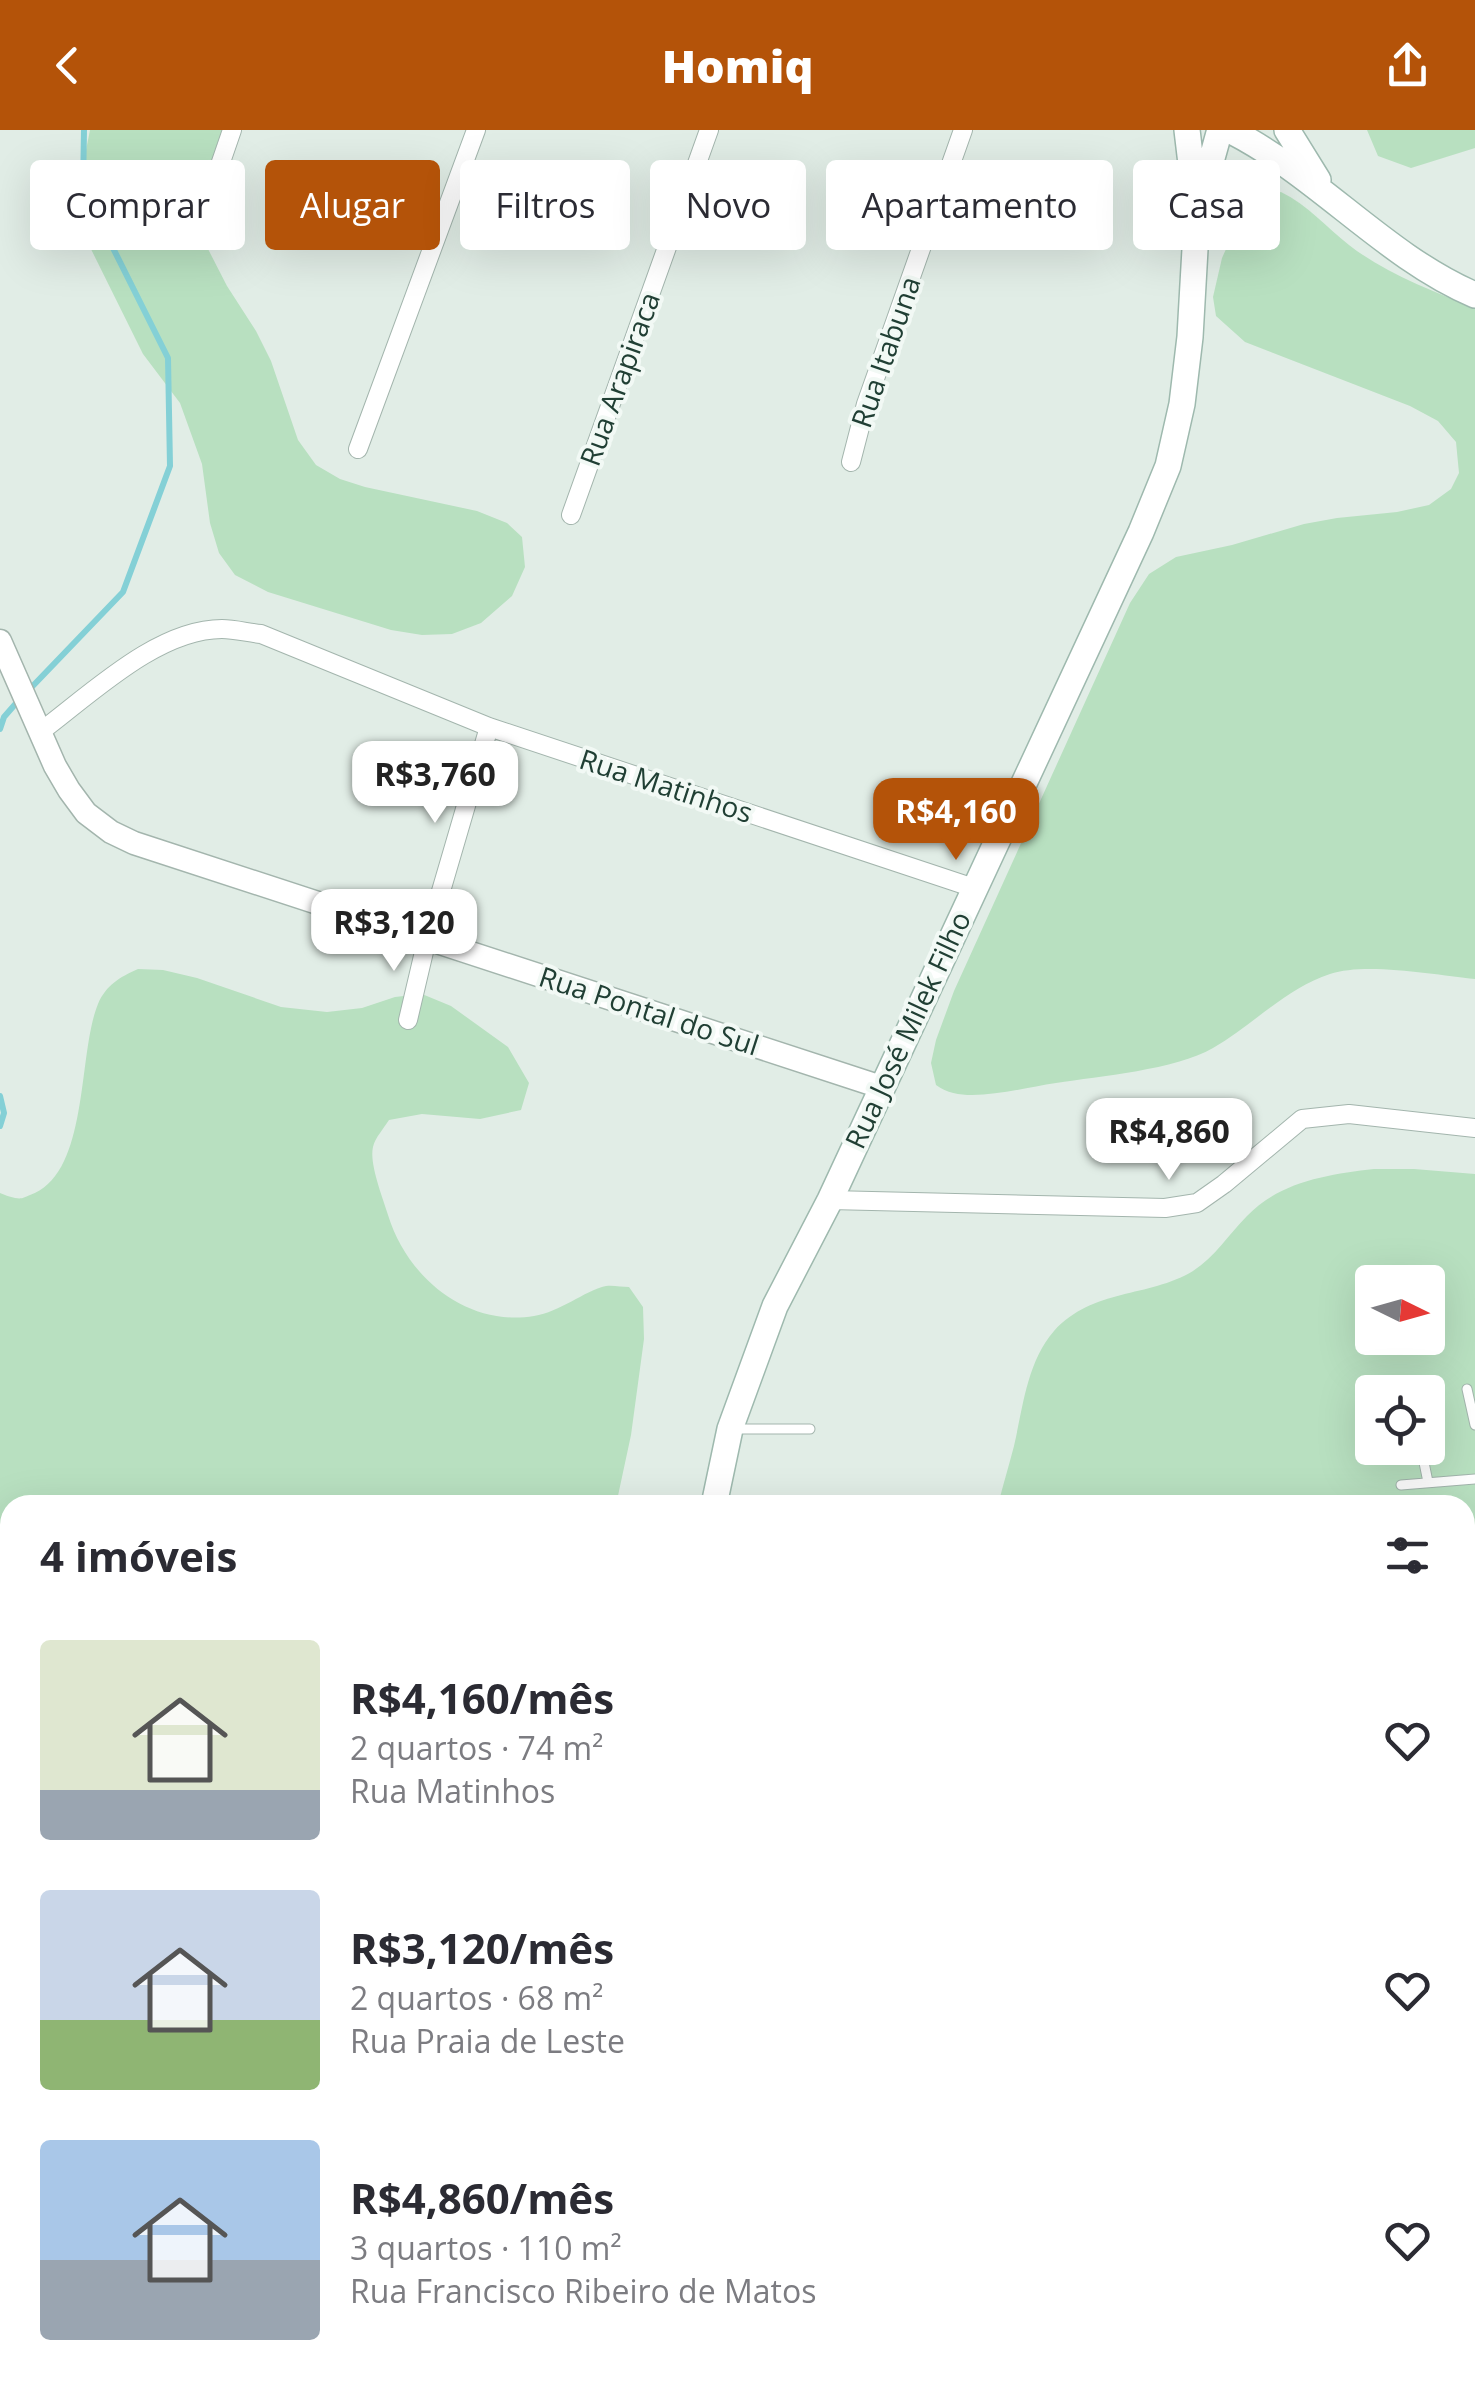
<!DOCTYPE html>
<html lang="pt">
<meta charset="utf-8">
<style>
body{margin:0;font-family:"Open Sans",sans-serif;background:#f2f2f3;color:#2b2b33;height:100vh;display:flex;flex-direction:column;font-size:38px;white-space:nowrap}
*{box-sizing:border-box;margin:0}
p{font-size:32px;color:#7c7c81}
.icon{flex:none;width:55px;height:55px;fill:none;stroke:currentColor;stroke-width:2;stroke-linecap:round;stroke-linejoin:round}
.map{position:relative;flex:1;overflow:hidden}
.sheet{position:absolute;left:0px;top:1365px;width:1475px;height:892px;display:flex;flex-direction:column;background:#fff;border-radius:30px 30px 0 0;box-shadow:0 10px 40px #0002}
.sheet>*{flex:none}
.hud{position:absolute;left:30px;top:30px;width:1415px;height:90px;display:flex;gap:20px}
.needle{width:65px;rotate:95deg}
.buttons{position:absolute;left:1355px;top:1135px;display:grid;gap:20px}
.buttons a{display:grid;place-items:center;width:90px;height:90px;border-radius:10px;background:#fff;box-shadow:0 10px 40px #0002;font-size:50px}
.price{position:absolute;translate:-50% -85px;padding:0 22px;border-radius:20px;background:#fff;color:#222;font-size:32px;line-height:65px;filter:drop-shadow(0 2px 5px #0008)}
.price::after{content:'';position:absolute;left:50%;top:60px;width:30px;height:22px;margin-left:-15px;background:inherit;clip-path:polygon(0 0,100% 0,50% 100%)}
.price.current{background:#b45309;color:#fff}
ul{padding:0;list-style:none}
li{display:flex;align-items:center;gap:30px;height:250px;padding:0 40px}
li span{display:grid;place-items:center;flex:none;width:280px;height:200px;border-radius:10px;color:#555}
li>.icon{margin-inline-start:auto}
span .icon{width:120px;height:120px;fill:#fffc;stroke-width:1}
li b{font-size:42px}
h2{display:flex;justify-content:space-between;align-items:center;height:120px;padding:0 40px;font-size:42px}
.chip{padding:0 35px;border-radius:10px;background:#fff;box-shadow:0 10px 40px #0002;font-size:35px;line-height:90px}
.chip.current{background:#b45309;color:#fff}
header{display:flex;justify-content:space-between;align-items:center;height:130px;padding:0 40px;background:#b45309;color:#fff;font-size:45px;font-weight:800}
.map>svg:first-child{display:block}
</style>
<header><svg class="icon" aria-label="back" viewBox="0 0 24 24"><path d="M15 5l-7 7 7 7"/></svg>Homiq<svg class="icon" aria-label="share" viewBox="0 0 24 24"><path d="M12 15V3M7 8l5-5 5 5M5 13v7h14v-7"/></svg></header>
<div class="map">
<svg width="1475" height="2257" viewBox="0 0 1475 2257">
<rect width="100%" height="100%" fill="#e1ede6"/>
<path fill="#b8e0c0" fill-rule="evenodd" d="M90 0H233L204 98 208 119 227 156 256 201 271 231 298 310 316 335 340 349 365 357 477 381 507 393 522 407 525 437 512 466 481 493 452 504 422 505 391 500 268 462 235 445 219 423 210 393 202 334 180 273 143 224 85 107 86 20Z
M1367 0H1475V18L1411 38 1378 26Z
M1281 62C1308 75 1326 97 1349 115 1385 143 1432 161 1475 178V849C1435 845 1366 832 1330 844 1285 859 1253 895 1213 918 1175 940 1100 946 1056 953 1029 957 1000 965 972 965 959 965 947 963 936 955L931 933 936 910 954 861 1130 473 1149 444 1176 427 1232 415 1304 394 1337 388 1397 382 1429 375 1451 359 1459 343 1456 312 1438 291 1410 276 1245 212 1216 186 1213 167 1222 128 1240 88 1258 67Z
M138 839 163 840 197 848 281 877 327 882 362 878 395 867 422 864 451 876 508 917 529 953 521 980 480 989 422 984 389 990C384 998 375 1008 373 1017 369 1034 383 1068 388 1085 407 1147 466 1197 534 1186 560 1182 584 1161 606 1156 613 1155 622 1157 629 1157L643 1177 644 1209 631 1305 616 1375H10V1607L0 1605V1063C5 1065 10 1067 15 1068 22 1069 23 1068 30 1065 90 1044 77 925 98 874 106 855 120 847 138 839Z
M1374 1039H1414L1475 1044V1415L1472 1440 1465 1457V1375H998C1003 1355 1009 1335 1014 1316 1023 1277 1027 1232 1054 1201 1093 1158 1148 1168 1193 1141 1215 1127 1229 1104 1247 1086 1279 1052 1329 1044 1374 1039ZM1372 1152H1428V1208H1372ZM1372 1262H1428V1318H1372Z
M0 1774 10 1784V1996L0 2007Z"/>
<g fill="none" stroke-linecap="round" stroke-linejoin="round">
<path stroke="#84d0d6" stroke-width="6" d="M27 562 123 462 170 336 168 228 83 58 84 0
M0 599 4 587 18 571
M0 966 4 983 0 996"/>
<defs>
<path id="service" d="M1409 1257 1410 1262
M1467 1259 1475 1295
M732 1299H810
M1421 1318 1428 1352
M1401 1355 1475 1349
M1465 1739 1475 1737"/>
<path id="minor" d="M201 90 232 0
M358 319 476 0
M851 332 866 274 963 0
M571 385 709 0
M40 602C90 565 157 499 222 499 235 499 249 503 261 504L489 597 974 758
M408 890 427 809 489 597
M830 1070 1165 1078 1197 1073 1224 1054 1302 989 1349 984 1475 998
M1465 1849 1475 1848
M0 1992 10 1993
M1465 2181 1475 2180
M0 2217 10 2218
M207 2248 277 2257
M814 2248V2257
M1061 2248 1062 2257
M1301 2248V2257
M1393 2248 1397 2257
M129 2257 130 2248"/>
<path id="tertiary" d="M0 511 55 636 69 660 86 683 111 702 134 713 881 957"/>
<path id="secondary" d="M1287 0 1318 50
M1233 2C1320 47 1386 127 1475 165
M1202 64 1219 3
M714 1375 730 1299 775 1176 830 1070 1141 402 1168 336 1182 274 1190 207 1197 84 1187 0
M568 2248V2257"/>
</defs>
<use href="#service" stroke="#a3b5ad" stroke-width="11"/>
<use href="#minor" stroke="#a3b5ad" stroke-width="20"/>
<use href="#tertiary" stroke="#a3b5ad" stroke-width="25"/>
<use href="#secondary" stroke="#9eb9ae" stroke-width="28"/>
<use href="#service" stroke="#fff" stroke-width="9"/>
<use href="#minor" stroke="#fff" stroke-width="18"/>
<use href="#tertiary" stroke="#fff" stroke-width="22"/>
<use href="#secondary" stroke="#fff" stroke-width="25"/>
</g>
<g text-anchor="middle" stroke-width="8" stroke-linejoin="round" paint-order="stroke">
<g font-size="28" fill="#203f34" stroke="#f2f9f5">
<text transform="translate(886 222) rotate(-71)" y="10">Rua Itabuna</text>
<text transform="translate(620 249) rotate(-70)" y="10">Rua Arapiraca</text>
<text transform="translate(666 656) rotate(18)" y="10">Rua Matinhos</text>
<text transform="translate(649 881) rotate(18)" y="10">Rua Pontal do Sul</text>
<text transform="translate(908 900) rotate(-65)" y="10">Rua José Milek Filho</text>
</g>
</g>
</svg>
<div class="buttons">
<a><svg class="needle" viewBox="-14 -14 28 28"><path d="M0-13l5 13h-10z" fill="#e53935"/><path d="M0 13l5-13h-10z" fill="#7c7c81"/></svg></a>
<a><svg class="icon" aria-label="locate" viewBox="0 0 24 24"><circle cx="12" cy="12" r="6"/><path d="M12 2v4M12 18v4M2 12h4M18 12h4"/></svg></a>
</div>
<b class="price" style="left:435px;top:696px">R$3,760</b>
<b class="price current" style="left:956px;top:733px">R$4,160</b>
<b class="price" style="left:394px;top:844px">R$3,120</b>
<b class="price" style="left:1169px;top:1053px">R$4,860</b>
<div class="hud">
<a class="chip">Comprar</a>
<a class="chip current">Alugar</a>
<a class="chip">Filtros</a>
<a class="chip">Novo</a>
<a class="chip">Apartamento</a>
<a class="chip">Casa</a>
</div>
<section class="sheet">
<h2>4 imóveis<svg class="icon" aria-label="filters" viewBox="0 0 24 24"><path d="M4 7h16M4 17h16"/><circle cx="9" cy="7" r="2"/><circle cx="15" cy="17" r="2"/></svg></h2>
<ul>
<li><span style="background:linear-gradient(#dfe7d0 75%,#9aa5b1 0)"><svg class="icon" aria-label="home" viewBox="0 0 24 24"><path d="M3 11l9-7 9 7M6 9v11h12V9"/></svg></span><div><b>R$4,160/mês</b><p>2 quartos · 74 m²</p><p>Rua Matinhos</p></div><svg class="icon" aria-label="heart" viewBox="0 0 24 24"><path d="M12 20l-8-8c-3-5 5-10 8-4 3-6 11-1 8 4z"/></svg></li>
<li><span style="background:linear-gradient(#c9d6e8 65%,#8fb573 0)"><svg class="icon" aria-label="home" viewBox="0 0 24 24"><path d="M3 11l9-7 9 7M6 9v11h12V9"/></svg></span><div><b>R$3,120/mês</b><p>2 quartos · 68 m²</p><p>Rua Praia de Leste</p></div><svg class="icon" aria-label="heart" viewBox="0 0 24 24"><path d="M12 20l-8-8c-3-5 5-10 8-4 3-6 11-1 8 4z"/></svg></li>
<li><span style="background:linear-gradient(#a9c7e8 60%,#9aa5b1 0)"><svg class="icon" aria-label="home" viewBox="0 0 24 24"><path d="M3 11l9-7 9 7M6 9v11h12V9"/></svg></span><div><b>R$4,860/mês</b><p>3 quartos · 110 m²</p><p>Rua Francisco Ribeiro de Matos</p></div><svg class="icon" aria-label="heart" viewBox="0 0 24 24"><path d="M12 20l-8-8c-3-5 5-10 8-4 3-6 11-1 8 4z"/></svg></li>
</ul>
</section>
</div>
